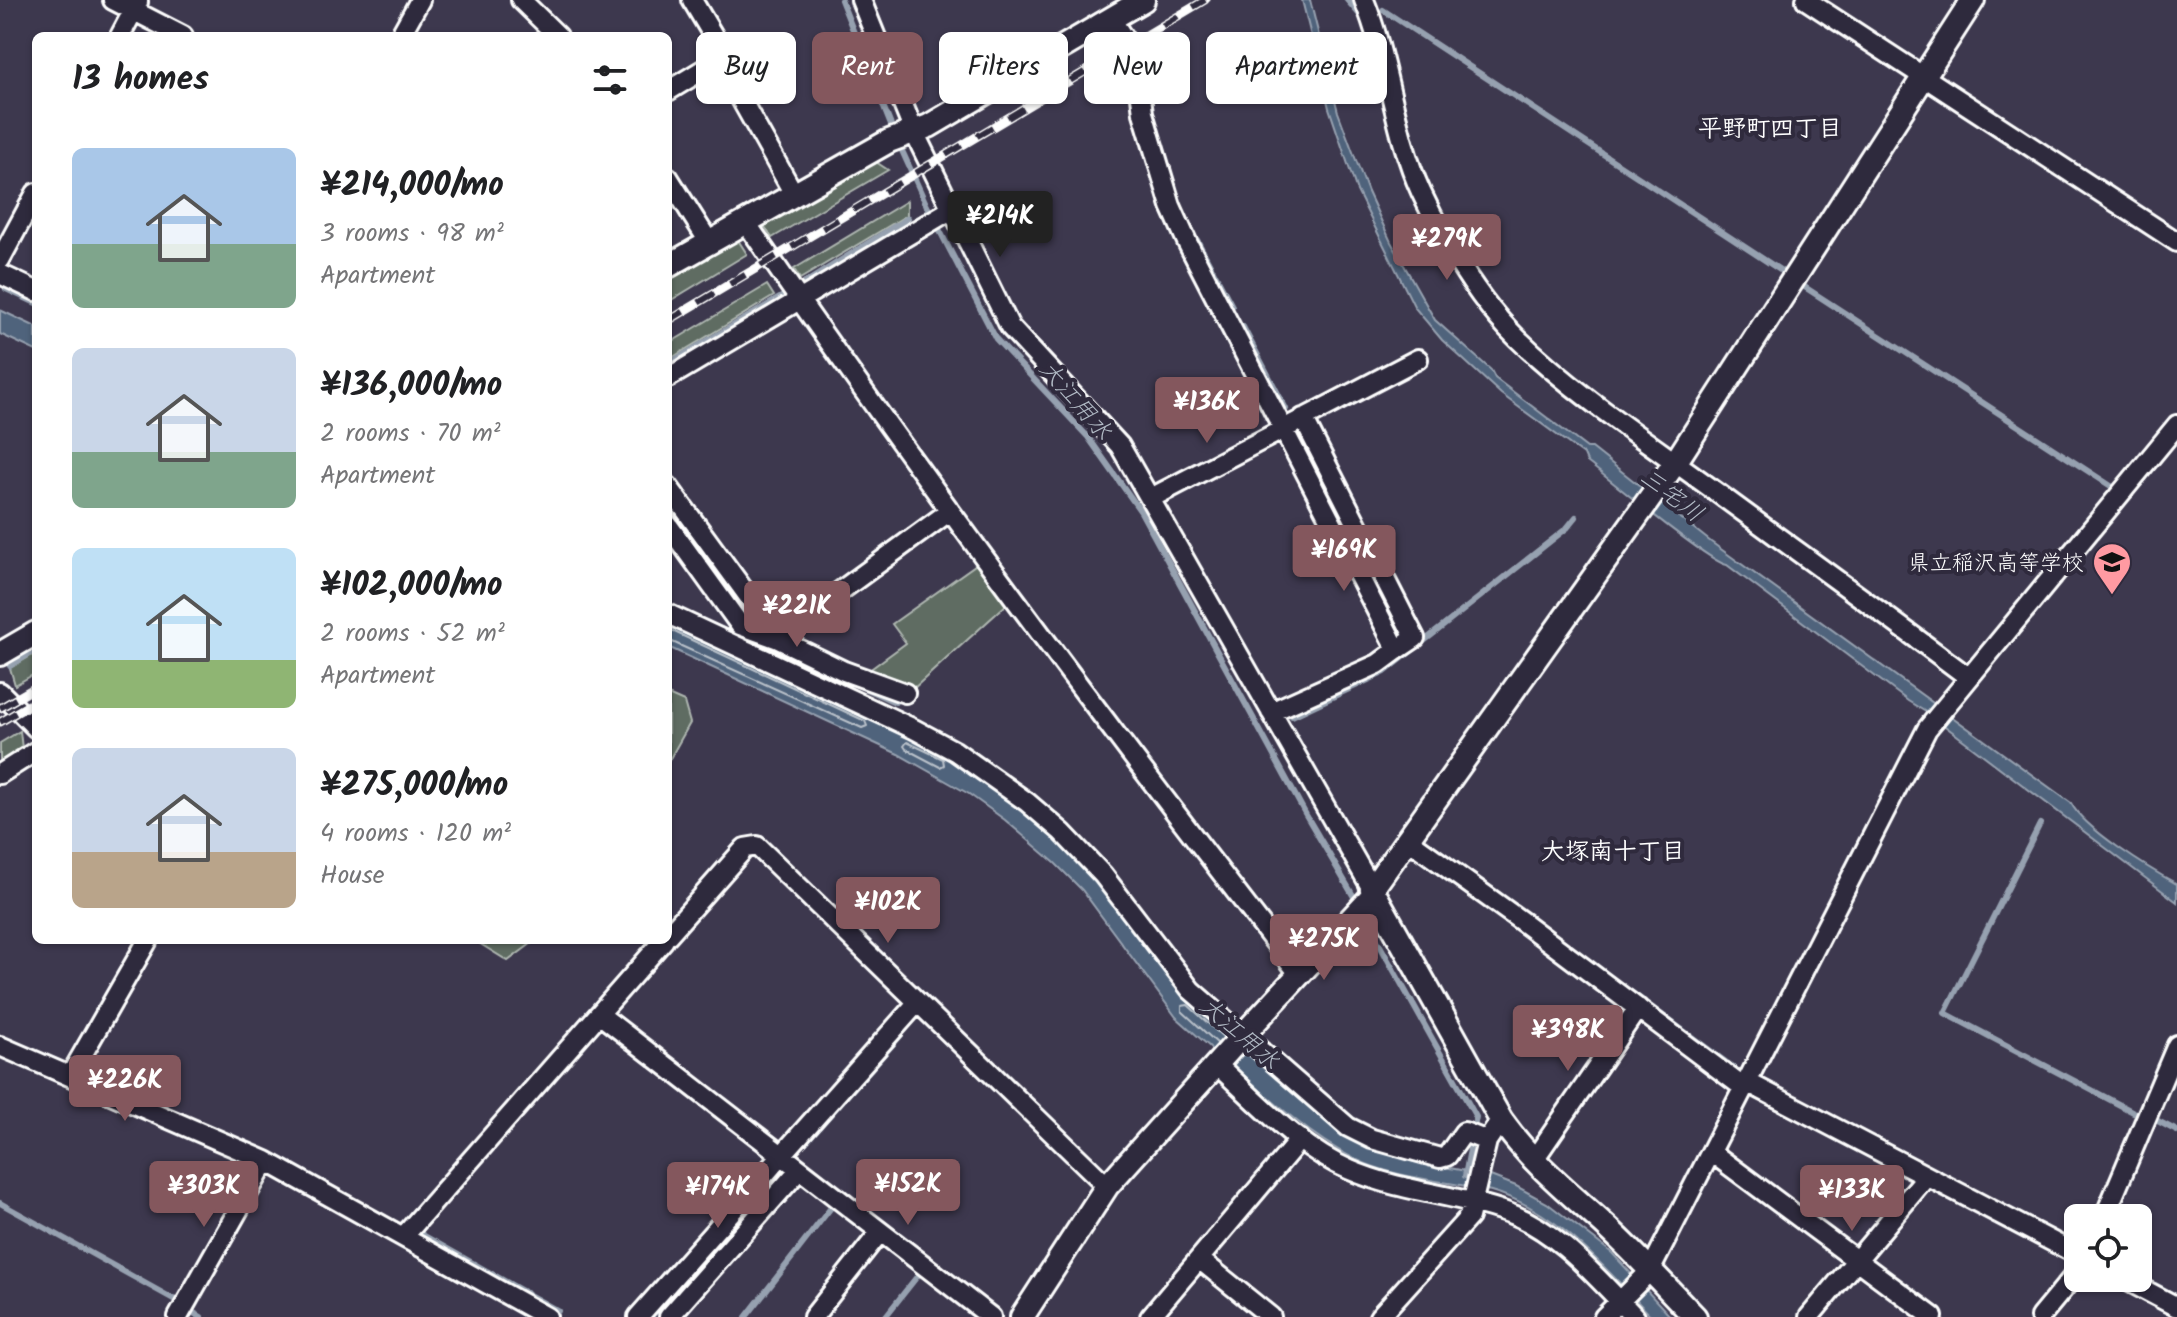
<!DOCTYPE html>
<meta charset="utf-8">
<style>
body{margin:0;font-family:Kalam,"Klee One",sans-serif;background:#f2f2f2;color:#202124;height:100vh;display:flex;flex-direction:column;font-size:30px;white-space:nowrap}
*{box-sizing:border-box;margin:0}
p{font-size:26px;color:#757577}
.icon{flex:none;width:44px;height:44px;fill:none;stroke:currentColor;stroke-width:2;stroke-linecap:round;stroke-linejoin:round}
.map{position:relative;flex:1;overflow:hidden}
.drawer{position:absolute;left:32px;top:32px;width:640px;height:912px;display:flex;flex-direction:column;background:#fff;border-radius:12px;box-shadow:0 2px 6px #0004}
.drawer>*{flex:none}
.banner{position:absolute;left:696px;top:32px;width:760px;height:72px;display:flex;gap:16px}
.buttons{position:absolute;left:2064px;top:1204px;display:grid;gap:16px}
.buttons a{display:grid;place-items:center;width:88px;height:88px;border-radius:12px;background:#fff;box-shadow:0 2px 6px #0004;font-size:40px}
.price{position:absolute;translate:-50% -68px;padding:0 18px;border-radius:8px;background:#84575d;color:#fff;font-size:26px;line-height:52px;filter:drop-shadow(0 2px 4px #0008)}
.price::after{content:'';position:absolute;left:50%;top:48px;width:24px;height:18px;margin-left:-12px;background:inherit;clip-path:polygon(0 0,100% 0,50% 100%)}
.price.current{background:#222;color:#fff}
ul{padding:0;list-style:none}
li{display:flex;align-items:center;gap:24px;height:200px;padding:0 40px}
li span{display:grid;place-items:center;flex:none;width:224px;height:160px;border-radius:12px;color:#555}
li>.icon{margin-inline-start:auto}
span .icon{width:96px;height:96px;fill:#fffc;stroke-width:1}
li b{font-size:34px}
h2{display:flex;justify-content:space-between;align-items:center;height:96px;padding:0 40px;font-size:34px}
.tag{padding:0 28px;border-radius:12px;background:#fff;box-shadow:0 2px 6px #0004;font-size:28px;line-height:72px}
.tag.current{background:#84575d;color:#fff}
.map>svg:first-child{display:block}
</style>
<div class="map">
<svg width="2177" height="1317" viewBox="0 0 2177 1317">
<rect width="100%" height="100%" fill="#3d384e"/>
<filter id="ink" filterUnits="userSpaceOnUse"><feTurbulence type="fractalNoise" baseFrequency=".0125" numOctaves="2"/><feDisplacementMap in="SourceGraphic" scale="16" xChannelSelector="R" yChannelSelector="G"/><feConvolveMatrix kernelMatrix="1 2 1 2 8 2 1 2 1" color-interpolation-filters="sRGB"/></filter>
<g filter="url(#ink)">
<path fill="#5e6c62" stroke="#aeb6b0" stroke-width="2" d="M873 160 888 170 772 238 763 224Z
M907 201V215L800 279 794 269Z
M738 240 747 254 668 302V279Z
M767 285 774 296 668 360V344Z
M978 563 1008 603 913 689 868 671 906 643 892 624Z
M36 653V673L15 685 10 668Z
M668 695 684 702 690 723 668 762Z
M20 731 22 749 0 762V743Z
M474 940H536L508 961Z"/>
<path fill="#50637b" stroke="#96a1b0" stroke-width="2" d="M1302 0H1310L1338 112 1368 192 1391 242 1435 320 1491 370 1495 378 1587 448H1592L1711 542 2071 803C2084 829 2151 870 2177 884V902L1929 714 1908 701 1727 565C1710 563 1609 479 1587 462L1584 455 1501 394 1442 340 1415 308 1357 191 1329 108Z
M0 310 36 327V351L0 334Z
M668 620 935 745 1056 832 1236 1038 1322 1118 1342 1134 1367 1147 1411 1161 1488 1175 1516 1186 1547 1203 1612 1253 1671 1317H1652C1607 1270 1557 1209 1491 1191 1450 1181 1406 1180 1366 1164 1316 1143 1275 1102 1234 1068H1228L1213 1054 1210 1047 1176 1017 1082 890 1055 863 1005 820 969 794 898 754 668 647Z"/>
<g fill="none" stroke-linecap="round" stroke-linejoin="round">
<path stroke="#b9c1ca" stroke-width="2" d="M668 629 865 721 867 726 862 728 668 640
M907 742 943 759 944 765 940 767 906 749 904 746Z
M1218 1044 1182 1011V1006L1188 1005 1223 1037"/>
<path stroke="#96a1b0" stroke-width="6" d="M841 0 894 133
M1347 0 1360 15
M1383 10 1783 272
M899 144 927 206 996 339 1088 437 1141 512 1306 815 1354 897
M1197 240 1232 306
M1800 284 2114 488
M800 286 908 218
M6 289 36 303
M1243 327 1286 409
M668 364 783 296
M1301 440 1402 637
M668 504 750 618
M741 634 818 668
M10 666 36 650
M851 682 895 702
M1292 716 1385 672 1567 528 1576 517
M2040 824 1945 1013 2141 1116
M1369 926 1476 1117 1465 1176
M1631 992 1739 1072
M2152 1118 2177 1131
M805 1143 901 1035
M0 1203 177 1301
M423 1225 420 1229 421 1234 558 1311
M2155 1285 2175 1296
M188 1310 201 1317
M651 1317 779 1174
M746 1317 833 1205
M885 1317 919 1274"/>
<defs>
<path id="minor" d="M113 0 183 36
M521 0 558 36
M692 0 717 42 719 60 794 194
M861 0 914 132 1010 327 1120 446 1372 889
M1364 0C1389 61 1393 131 1421 192 1445 243 1476 298 1517 338 1578 397 1651 444 1719 494 1802 555 1886 615 1968 677
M1806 0 2177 242
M1111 19 1136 57 1143 113 1171 206 1188 244 1397 650 1378 664 1271 712
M120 36 138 2
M400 36 420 0
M668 91 719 60
M668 177 709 242
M745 221C921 478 1109 728 1300 975
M0 260 36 193
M0 274 36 291
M668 378 952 209
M1303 418 1415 638 1397 650
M668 486 778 637
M1151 498 1418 359
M668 525 740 625 776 638 950 511
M668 614 914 729 955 751 1027 802 1062 832 1103 875 1191 990 1348 1127 1372 1139 1440 1158 1447 1156 1464 1132 1487 1141
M776 638 844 671 905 693
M0 692 36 728
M0 774 36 751
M1407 839 1524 923 1744 1088
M668 935 745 848 757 846 1107 1186
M599 1014 991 1317
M0 1046 266 1161 547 1317
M1216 1064C1258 1102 1298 1148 1350 1170 1398 1191 1453 1194 1503 1211 1556 1228 1597 1278 1635 1317
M70 1076 148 940
M1747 1082 2078 1255
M1711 1152 1933 1317
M1533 1161 1638 1008
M2104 1218 2177 1045
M404 1236 664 940
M1199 1259 1271 1317
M2122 1278 2177 1307
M178 1317 266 1161
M638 1317 917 1003
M669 1317 799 1170
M813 1317 880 1232
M1150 1317 1300 1139
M1379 1317 1469 1217 1487 1141 1501 1120
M1604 1317 1650 1271 1927 729 2177 425
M1809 1317 1927 1176
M2040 1317 2078 1271"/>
<path id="tertiary" d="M668 266 889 141 929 126 1143 0
M0 654 36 633
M1022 1317 1107 1186 1242 1036 1374 894
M1695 1317C1667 1288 1639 1257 1609 1229 1571 1194 1531 1163 1501 1120L1372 889 1675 463 1973 0"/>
</defs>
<use href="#minor" stroke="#fff" stroke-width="24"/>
<use href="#tertiary" stroke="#fff" stroke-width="28"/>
<use href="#minor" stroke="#2f2a3d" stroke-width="18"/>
<use href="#tertiary" stroke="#2f2a3d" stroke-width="22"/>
<defs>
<path id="rail" d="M668 321 1205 0
M0 708 36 687
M0 722 36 701"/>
</defs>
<use href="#rail" stroke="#fff" stroke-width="9"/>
<use href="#rail" stroke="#2f2a3d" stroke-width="6" stroke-dasharray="18" stroke-linecap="butt"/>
</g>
</g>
<defs>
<symbol id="school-pin" viewBox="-11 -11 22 30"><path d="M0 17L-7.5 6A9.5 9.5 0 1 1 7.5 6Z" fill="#ff9aa2" stroke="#2f2a3d"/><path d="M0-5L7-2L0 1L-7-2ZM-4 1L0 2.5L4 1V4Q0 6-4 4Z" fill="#111"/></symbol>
</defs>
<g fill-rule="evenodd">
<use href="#school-pin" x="2090" y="540" width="44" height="60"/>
</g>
<g text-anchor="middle" stroke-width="8" stroke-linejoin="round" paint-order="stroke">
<g font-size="22" fill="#fff" stroke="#2f2a3d" text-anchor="end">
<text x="2084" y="570">県立稲沢高等学校</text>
</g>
<g font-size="24" font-weight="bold" fill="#fff" stroke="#2f2a3d">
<text x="1770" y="136">平野町四丁目</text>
<text x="1613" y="859">大塚南十丁目</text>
</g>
<g font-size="24" font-style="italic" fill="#b0b9c4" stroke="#2f2a3d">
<text transform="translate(1076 400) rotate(49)" y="8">大江用水</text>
<text transform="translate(1672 495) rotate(37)" y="8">三宅川</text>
<text transform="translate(1240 1033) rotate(41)" y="8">大江用水</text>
</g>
</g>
</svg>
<div class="buttons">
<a><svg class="icon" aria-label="locate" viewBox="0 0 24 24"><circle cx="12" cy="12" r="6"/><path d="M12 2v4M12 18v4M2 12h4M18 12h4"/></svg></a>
</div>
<b class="price current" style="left:1000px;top:259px">¥214K</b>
<b class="price" style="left:1447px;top:282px">¥279K</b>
<b class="price" style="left:1207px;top:445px">¥136K</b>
<b class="price" style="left:1344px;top:593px">¥169K</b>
<b class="price" style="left:797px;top:649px">¥221K</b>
<b class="price" style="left:888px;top:945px">¥102K</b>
<b class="price" style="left:1324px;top:982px">¥275K</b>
<b class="price" style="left:1568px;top:1073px">¥398K</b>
<b class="price" style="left:125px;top:1123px">¥226K</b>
<b class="price" style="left:908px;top:1227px">¥152K</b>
<b class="price" style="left:204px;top:1229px">¥303K</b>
<b class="price" style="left:718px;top:1230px">¥174K</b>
<b class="price" style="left:1852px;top:1233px">¥133K</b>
<div class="banner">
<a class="tag">Buy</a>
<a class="tag current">Rent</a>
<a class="tag">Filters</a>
<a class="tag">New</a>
<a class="tag">Apartment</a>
</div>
<section class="drawer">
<h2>13 homes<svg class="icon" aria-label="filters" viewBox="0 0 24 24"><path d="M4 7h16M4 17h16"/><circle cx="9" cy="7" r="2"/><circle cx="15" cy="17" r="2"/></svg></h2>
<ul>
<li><span style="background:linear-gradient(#a9c7e8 60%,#7fa58c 0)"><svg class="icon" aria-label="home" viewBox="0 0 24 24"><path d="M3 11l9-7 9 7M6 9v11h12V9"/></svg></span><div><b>¥214,000/mo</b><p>3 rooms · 98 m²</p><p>Apartment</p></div></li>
<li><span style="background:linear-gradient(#c9d6e8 65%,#7fa58c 0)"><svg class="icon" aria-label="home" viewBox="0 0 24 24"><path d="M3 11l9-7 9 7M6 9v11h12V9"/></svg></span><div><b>¥136,000/mo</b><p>2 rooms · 70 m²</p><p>Apartment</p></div></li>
<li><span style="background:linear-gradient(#bfe0f5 70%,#8fb573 0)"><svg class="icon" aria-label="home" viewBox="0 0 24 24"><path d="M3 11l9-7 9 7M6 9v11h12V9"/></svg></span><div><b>¥102,000/mo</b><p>2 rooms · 52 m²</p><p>Apartment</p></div></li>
<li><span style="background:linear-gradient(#c9d6e8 65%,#b9a48a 0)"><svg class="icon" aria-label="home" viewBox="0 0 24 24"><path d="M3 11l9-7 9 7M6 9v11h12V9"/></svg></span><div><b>¥275,000/mo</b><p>4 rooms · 120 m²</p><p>House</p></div></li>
</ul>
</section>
</div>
